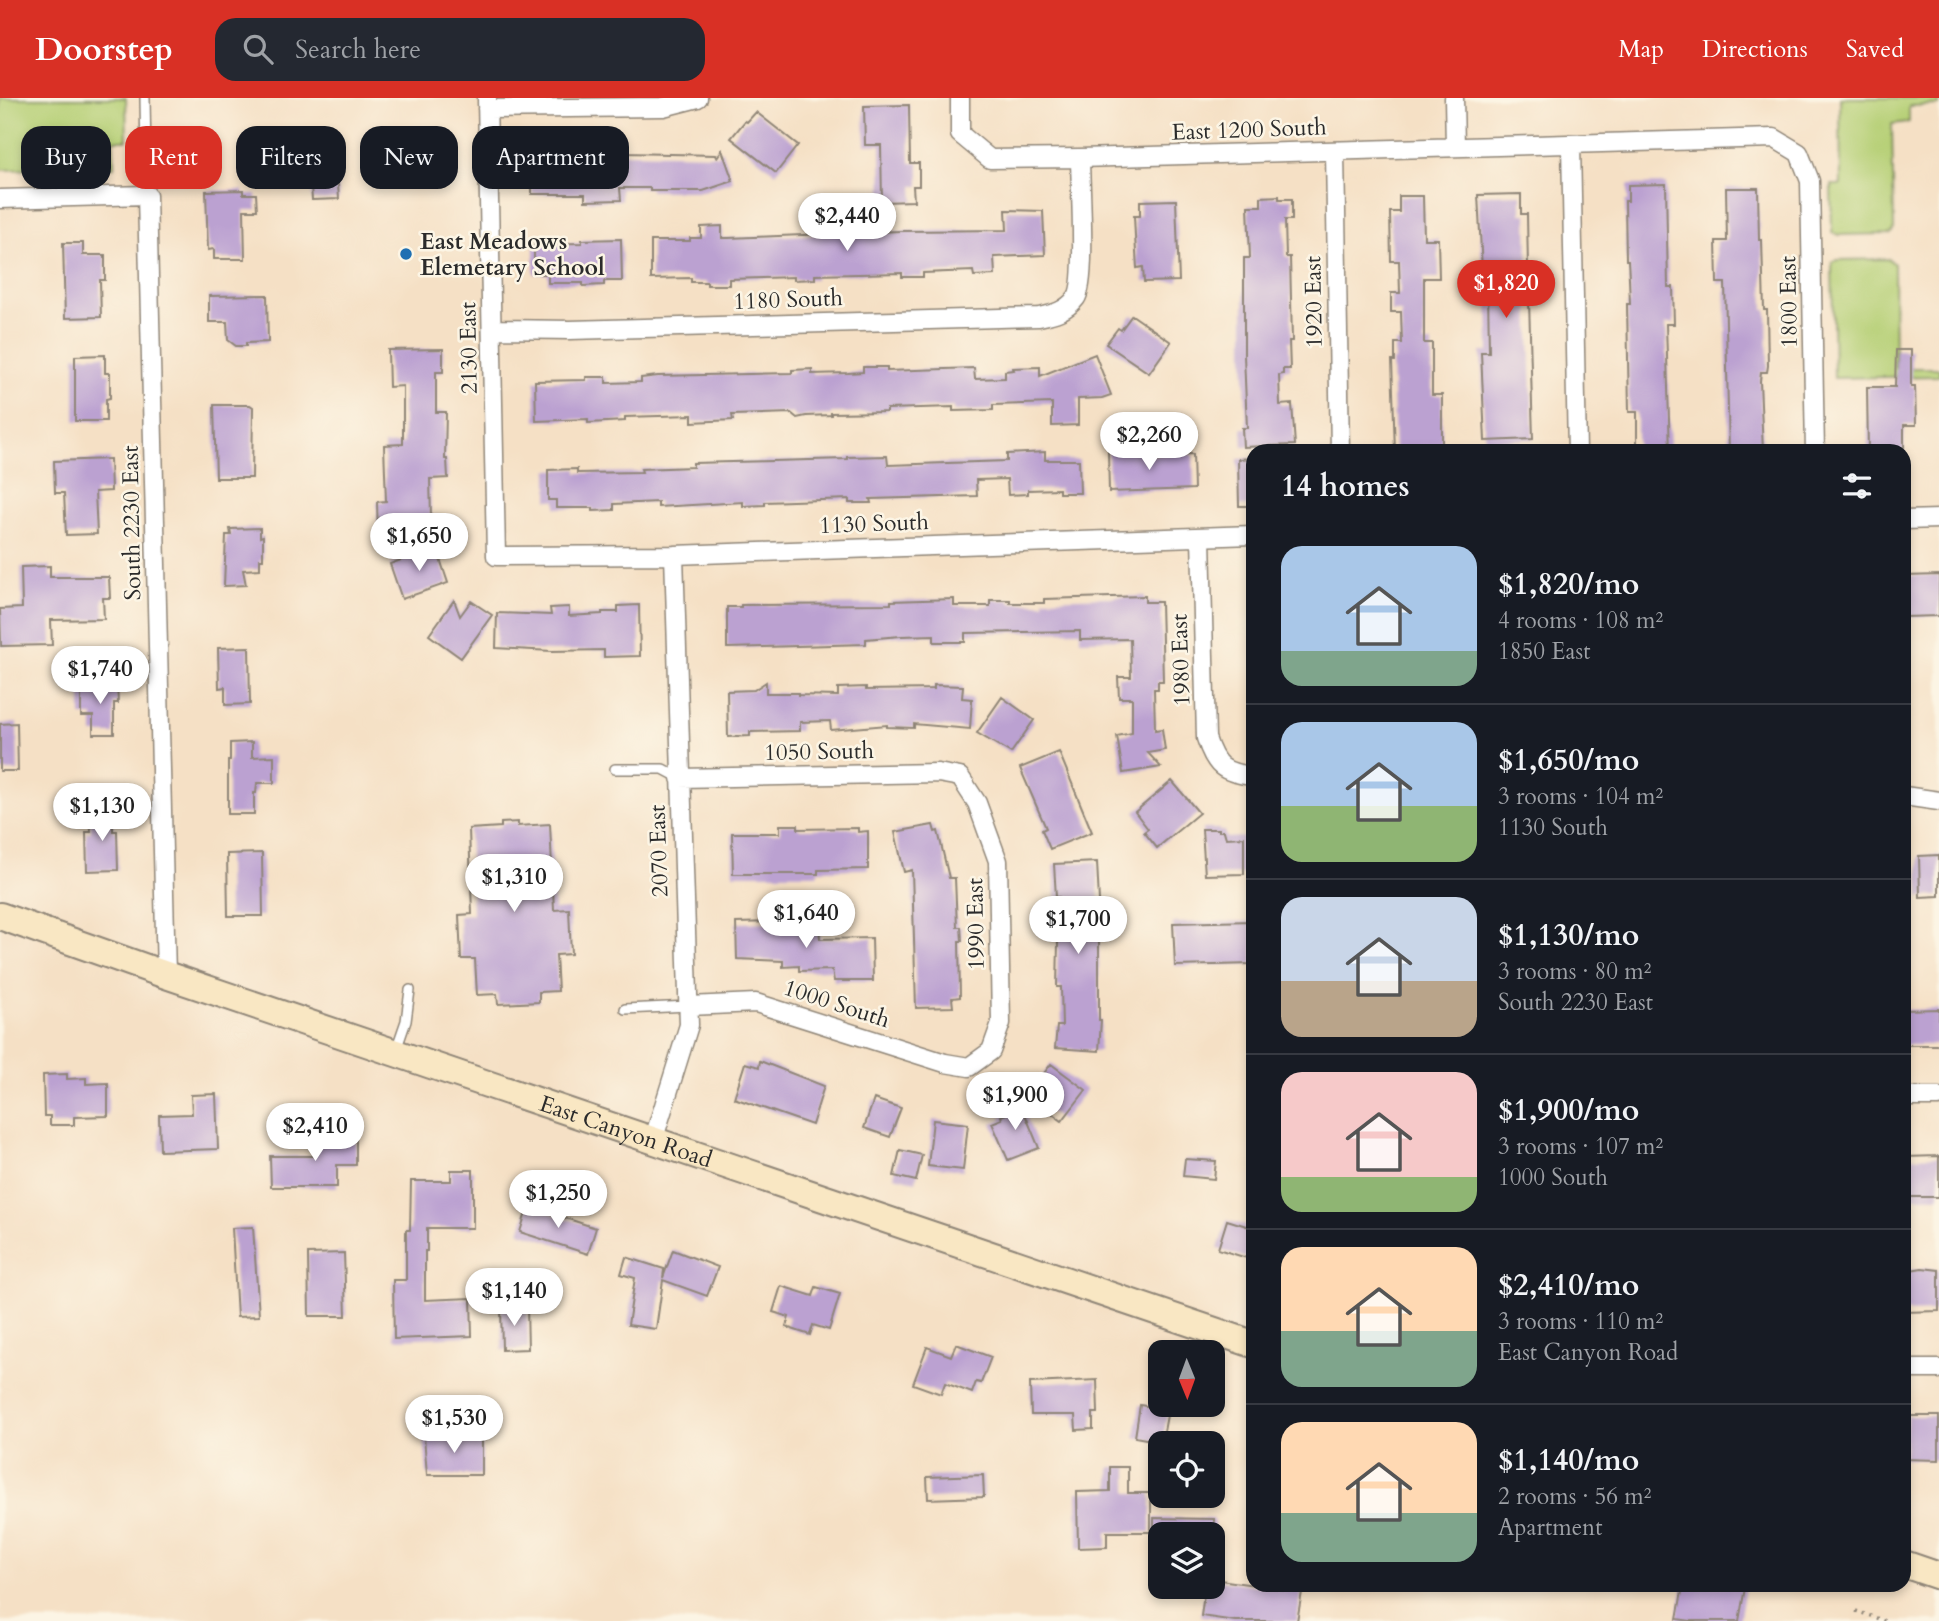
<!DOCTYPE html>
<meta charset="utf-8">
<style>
body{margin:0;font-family:Cardo,serif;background:#242831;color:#f1f3f6;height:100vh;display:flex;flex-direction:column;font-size:26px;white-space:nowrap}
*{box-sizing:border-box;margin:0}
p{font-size:23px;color:#9ea1a6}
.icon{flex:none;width:38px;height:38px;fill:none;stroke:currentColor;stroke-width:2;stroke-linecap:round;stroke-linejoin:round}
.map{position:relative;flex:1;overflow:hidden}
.drawer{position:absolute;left:1246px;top:346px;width:665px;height:1148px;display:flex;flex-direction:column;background:#171b24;border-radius:21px;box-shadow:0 4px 10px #0003}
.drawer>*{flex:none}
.guide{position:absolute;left:21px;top:28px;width:665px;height:63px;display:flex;gap:14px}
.needle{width:46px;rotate:179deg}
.controls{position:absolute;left:1148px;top:1242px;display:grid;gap:14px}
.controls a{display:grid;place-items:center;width:77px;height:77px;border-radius:14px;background:#171b24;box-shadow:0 4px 10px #0003;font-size:35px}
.price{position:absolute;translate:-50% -60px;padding:0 16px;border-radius:24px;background:#fff;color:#222;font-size:23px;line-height:46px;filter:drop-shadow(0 2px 4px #0008)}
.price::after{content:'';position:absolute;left:50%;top:42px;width:21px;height:16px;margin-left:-10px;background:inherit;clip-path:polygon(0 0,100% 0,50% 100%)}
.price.current{background:#d93025;color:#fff}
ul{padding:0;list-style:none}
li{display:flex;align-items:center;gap:21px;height:175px;padding:0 35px}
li+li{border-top:2px solid #363941}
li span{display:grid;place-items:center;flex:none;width:196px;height:140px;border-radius:21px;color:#555}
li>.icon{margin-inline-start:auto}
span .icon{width:84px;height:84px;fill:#fffc;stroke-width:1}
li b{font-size:30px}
h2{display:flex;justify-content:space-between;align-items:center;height:84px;padding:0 35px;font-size:30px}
.tag{padding:0 24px;border-radius:21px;background:#171b24;box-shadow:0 4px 10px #0003;font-size:24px;line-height:63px}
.tag.current{background:#d93025;color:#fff}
header{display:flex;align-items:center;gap:42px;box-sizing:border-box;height:98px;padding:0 35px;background:#d93025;color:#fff}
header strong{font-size:33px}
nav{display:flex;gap:38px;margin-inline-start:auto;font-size:24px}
.search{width:490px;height:63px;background:#242831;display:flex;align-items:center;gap:18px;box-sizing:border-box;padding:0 24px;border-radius:21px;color:#9ea1a6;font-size:26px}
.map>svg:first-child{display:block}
</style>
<header>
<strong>Doorstep</strong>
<div class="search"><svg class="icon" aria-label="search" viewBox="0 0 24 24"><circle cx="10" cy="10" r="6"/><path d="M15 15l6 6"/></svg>Search here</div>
<nav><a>Map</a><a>Directions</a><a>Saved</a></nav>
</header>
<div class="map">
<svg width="1939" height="1523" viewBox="0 0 1939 1523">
<rect width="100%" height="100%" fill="#fcf5e5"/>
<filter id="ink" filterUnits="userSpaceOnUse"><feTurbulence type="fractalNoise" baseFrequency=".0143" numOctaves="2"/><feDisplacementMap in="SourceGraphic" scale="14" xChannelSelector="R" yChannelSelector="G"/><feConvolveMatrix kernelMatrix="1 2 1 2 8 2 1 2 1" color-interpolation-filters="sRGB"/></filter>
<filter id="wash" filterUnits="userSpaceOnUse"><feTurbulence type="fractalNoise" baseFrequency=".00686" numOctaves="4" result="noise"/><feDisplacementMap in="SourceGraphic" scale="28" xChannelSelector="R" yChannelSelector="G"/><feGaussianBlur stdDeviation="1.57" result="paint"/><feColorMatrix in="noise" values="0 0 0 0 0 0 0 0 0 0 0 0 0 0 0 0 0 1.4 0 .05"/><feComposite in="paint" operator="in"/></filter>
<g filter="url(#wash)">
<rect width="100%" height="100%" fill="#f5e0c5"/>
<path fill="#b5cf75" stroke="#707d50" stroke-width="2" d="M0 0H126L127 42H113L114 69 0 72Z
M1840 0H1939V7L1909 8V24L1892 26 1894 131 1890 136 1837 137 1832 134 1831 87H1841Z
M1889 161 1894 166 1895 270H1939V278L1834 280 1832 164 1837 162Z"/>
<g id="blocks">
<path fill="#bba1d1" d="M909 7 910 65H919V88H913L914 103 882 104 881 47H865L864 8Z
M756 14 798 47 776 75 731 40 745 23 747 24Z
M625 51V55L716 57 717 59 722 52 733 83 703 93H650V90H620L621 102 585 103V96H532V63H542V54H568V59L601 58V52Z
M337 72 339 101 312 102 310 73Z
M1666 86 1668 189H1673L1674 226H1666L1670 354H1637V314H1629L1627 206H1630L1629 180 1628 162H1626L1625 103H1628V87Z
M1726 90H1758L1759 142H1762L1764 212H1767L1768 268 1767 274H1761L1760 283 1763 354H1729L1725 185H1717L1716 143H1727Z
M243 92V96H256L257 112H244L245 161H214V151L208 152 206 93Z
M1521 96V116H1527L1528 172H1520L1521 202H1529L1533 341 1485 343 1481 254H1489L1488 190H1483L1478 97Z
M1279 98V101H1292V122H1285L1286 159H1290L1292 243H1289L1290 271H1283V276L1279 277 1280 307 1292 306 1295 347 1243 349 1242 330H1247L1244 257V160H1250L1248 108H1261V99Z
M1399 98H1423L1424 141H1438L1439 180H1424V245H1432V297H1442V354H1395L1392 263H1395V245H1402L1401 214H1391V195H1400L1399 163H1391L1390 114H1399Z
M1176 102 1179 183 1144 184 1143 169 1137 170 1135 138 1134 118H1140V103Z
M1006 112 1043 113 1045 157 994 159 995 177 974 178 973 173 923 175V179H902V175L815 177V181L794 182V179L729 181V187H707V184H691V180L651 181V143H690V140H701V129L722 128V140H728L901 133 1007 132Z
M621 141 622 183H604V187L583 188V185H548V176H534V146L582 145V142Z
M63 145H83V157H105V182H100L101 219 65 220Z
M267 197 268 244 246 245V248H236L228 242 227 224H209V198Z
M1132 217 1171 244 1149 275 1106 246 1118 230 1121 232Z
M443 251V274H436V314H446L445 361H447L448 380 430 381 431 418 439 417V438H378L377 404 386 403 384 347 403 346V288L389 289 388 252Z
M1896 252H1911V288H1915L1916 327H1904V354H1868L1867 289H1895Z
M1095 256 1111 297 1102 300 1078 301V327L1052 328V305L993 307V312L953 313V309L887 311V314L831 315V317L806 318 797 320 791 315 732 317 733 322 692 324V317L625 319V323L588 325V321L536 323 535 283 586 282V279H606V285L641 284V280L658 278 792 275V272L812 271V276L848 275 863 274V269H887V273L974 270 975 281 1005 280V273L1014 272 1013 270 1040 269V278Z
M105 257V275H110V300L106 301V323H75V258Z
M214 307H250L253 309 252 380H216Z
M1148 352V357L1193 356 1194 391 1109 394 1108 353Z
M1045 354V362H1079L1080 395H1059V391L1028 392V396L1008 397 1007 381 976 382 977 398 870 401 871 405H849V401L765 404V407L743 408V404L658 409V404L614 406V412L593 413V410H556V402H548V372L577 371V375L642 374 641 371 693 369V365L847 361V359L887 358 888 367 1007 363V356Z
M1253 360V408H1239L1238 361Z
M110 361 111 393 95 394 97 436 66 437 64 395H55L54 363Z
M260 430V439L263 438V461H260V471L243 472 246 487 224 488 226 437H231L230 431Z
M436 449 448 485 402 501 390 466Z
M50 468V479H109L110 500H103L104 521 51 522 52 547 1 548 0 511 22 510 21 469Z
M1939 477V518L1904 519V478Z
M1145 498V504H1161L1163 583H1158V591H1154L1155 632 1162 631 1165 652 1148 655 1161 669 1123 675 1117 638 1132 635V600H1119L1118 579H1131L1130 541 1080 542V533L965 535V544H934V537L901 538 866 541V546L727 550V509H741V507L891 506V503L954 501V508H990V502H1010V505H1044V501Z
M454 502 460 518 471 503 492 517 461 560 429 537Z
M639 507 640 558 604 559V552L552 553 496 550 497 515 551 517 550 510 569 509V518L602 516V514H618V508Z
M249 549 250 606 225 607V589L219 590 218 550Z
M766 584V595H798V597L838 598V590L866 589V592L934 591V587L963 588 962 600 972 601 970 631 914 626V630L887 629V627L831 632 830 623 800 624V633L750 634V638L728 639 727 593 754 592Z
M117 586 118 605H114V636H93V618H81V587Z
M1002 599 1034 622 1011 655 977 635Z
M17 625 18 673H0V626Z
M252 644V659L274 658V685H257L256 695H254V716H228V662H230V645Z
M1059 654 1092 734 1050 751 1042 732 1046 730 1020 670Z
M1172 683 1199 715 1157 750 1144 734 1148 731 1135 714Z
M113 713V733H117L118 772 87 773 86 734H91L90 714Z
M518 724V728L550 726 554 812 569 811 571 856 556 857 558 893 539 894V904L498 906 497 896 477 897 475 861H461L459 817 472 816 469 731 501 729V725Z
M780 727H798V731L858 730V734L868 733V771L818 772V776H733L732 735H780Z
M933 727 935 734 938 733 949 780H955L957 829H961L962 843H959L960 899 952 900 953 909 916 910 912 772 904 774 895 734Z
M1202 731H1219V733H1224L1226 740 1244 739V776L1205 777Z
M262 755 263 818H228L227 756Z
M1939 757V798L1920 799 1919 758Z
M1097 764 1099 803V922H1101L1099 953 1055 950 1057 928H1062L1061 889H1057L1059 799H1056L1054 766Z
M1253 823V866L1175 868 1173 825Z
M774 824V828L819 827 820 841 872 840 873 883H834L832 872 799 873V868L783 869V863L737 861 736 825Z
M1939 911V947H1904V912Z
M760 963 824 988 812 1027 734 1000 745 965 759 969Z
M1051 966 1086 992 1062 1023 1028 997Z
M67 976V981L86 980V986L108 985V1018L74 1019V1027H50V1018H44L43 977Z
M216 996 218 1051 160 1053 159 1017 192 1016 191 997Z
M874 1001 901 1010 890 1039 864 1030Z
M1020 1004 1039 1050 1008 1062 992 1025 1002 1021 1001 1018 1006 1016 1004 1011Z
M933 1022 968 1026 963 1072 928 1068Z
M314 1036H356V1067H337V1089H271L270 1058H314Z
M900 1052 922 1057 916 1083 894 1078Z
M1939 1058V1099H1904V1059Z
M1185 1061 1216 1063 1214 1081 1183 1078Z
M451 1072H473V1130H427V1153H425V1202L471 1200 472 1238 394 1241 393 1182H406V1132H410L411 1083H451Z
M528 1108 596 1130 588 1156 520 1134Z
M1227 1122 1253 1130V1162L1218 1151Z
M253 1129 259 1218 237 1219 232 1130Z
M673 1152 718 1169 707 1198 663 1182 656 1231 628 1227 635 1180 621 1176 626 1159 664 1171 663 1180Z
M344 1155 346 1218H309L308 1156Z
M1922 1170 1939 1172V1213L1904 1214V1173Z
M781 1188 813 1198 816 1189 840 1196 829 1232 813 1227 810 1237 786 1229 789 1219 773 1214Z
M527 1208 528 1251 502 1252 501 1209Z
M956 1246 991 1259 981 1285 976 1284 972 1295 945 1285 941 1296 913 1286 927 1249 951 1258Z
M1097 1282 1098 1315H1093V1331L1076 1332 1075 1317H1031L1030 1285Z
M1140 1307 1168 1312 1162 1344 1135 1339Z
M1907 1318H1939V1362L1904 1361Z
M476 1337V1339H482V1377H427L424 1338Z
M1110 1369H1128V1395H1151V1434H1107V1449L1078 1450 1077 1394 1110 1393Z
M983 1377 984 1399 928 1401 927 1379Z
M1154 1420 1214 1421V1437H1154Z
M1213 1481 1302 1494 1297 1523H1235L1201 1518 1205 1489H1213Z
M1683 1488H1727L1745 1490 1739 1523H1691L1677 1521Z"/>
</g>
</g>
<g filter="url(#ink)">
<use href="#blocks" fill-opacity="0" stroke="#908678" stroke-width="2"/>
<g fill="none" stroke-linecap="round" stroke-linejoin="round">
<defs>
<path id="service" d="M145 0 146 59
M615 671H663L680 680
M625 911 689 908
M396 952 406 923 410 892"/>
<path id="minor" d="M487 0 496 458 674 457 1253 437
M960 0V36L990 61 1080 60 1774 40 1799 55 1810 83 1815 354
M1454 0 1455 49
M487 11 663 9 698 0
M1571 46 1577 354
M1335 54 1340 354
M0 101 147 97 166 877
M492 231 570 232 1039 219C1054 216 1066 213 1076 200 1087 186 1080 84 1080 60
M1904 422 1939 421
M1201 439 1206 640C1215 668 1223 675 1253 678
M680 680 938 675 960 679 977 705 998 763 1001 925 991 953 969 969 945 965 756 905 689 908
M1904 698 1939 703
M1904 999H1939
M653 1043 689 927 674 457
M1904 1271H1939"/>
<g id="secondary">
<path id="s1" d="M0 818 166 877 1253 1246"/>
<path d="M1904 1466 1939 1478"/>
</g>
</defs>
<use href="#service" stroke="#908678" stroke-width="12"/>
<use href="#minor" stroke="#908678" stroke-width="21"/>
<use href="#secondary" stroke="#908678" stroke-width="30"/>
<path stroke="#908678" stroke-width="3.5" stroke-dasharray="2 5" stroke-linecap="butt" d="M1856 1513 1885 1523"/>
<use href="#service" stroke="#fff" stroke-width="9"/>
<use href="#minor" stroke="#fff" stroke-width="18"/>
<use href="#secondary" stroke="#f9e7c3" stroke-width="26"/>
</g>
</g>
<circle fill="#1f6fb2" stroke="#fcf5e5" stroke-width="2.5" cx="406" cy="156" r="7"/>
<g text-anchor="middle" stroke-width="5" stroke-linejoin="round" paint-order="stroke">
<g font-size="23" fill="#2b2b2b" stroke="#fcf5e5">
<text transform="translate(1249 31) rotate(-2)" y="8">East 1200 South</text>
<text transform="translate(788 201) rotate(-2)" y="8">1180 South</text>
<text transform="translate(1313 204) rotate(-91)" y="8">1920 East</text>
<text transform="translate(1788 204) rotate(-91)" y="8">1800 East</text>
<text transform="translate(468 250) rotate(-91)" y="8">2130 East</text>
<text transform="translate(131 425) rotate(-91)" y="8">South 2230 East</text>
<text transform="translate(874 425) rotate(-2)" y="8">1130 South</text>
<text transform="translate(1180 562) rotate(-92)" y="8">1980 East</text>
<text transform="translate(819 653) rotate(-1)" y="8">1050 South</text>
<text transform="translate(658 753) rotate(-92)" y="8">2070 East</text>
<text transform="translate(975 826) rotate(-91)" y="8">1990 East</text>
<text transform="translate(837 905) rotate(18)" y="8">1000 South</text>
<text dy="8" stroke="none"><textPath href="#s1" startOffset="662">East Canyon Road</textPath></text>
</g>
<g font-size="23" font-weight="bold" fill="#2b2b2b" stroke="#fcf5e5" text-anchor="start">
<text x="420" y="151">East Meadows<tspan x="420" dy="26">Elemetary School</tspan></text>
</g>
</g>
</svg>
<div class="controls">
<a><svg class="needle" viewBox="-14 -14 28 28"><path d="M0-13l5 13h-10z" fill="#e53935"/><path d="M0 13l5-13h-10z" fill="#9ea1a6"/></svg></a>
<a><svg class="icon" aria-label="locate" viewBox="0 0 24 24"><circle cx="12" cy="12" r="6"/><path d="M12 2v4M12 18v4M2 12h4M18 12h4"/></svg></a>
<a><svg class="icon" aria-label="layers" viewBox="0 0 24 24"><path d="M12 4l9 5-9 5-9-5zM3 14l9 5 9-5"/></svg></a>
</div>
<b class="price" style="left:847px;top:155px">$2,440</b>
<b class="price current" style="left:1506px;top:222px">$1,820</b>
<b class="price" style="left:1149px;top:374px">$2,260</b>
<b class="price" style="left:419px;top:475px">$1,650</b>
<b class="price" style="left:100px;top:608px">$1,740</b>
<b class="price" style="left:102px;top:745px">$1,130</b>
<b class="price" style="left:514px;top:816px">$1,310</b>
<b class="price" style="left:806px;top:852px">$1,640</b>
<b class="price" style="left:1078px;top:858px">$1,700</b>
<b class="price" style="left:1015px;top:1034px">$1,900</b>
<b class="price" style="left:315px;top:1065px">$2,410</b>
<b class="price" style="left:558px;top:1132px">$1,250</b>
<b class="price" style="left:514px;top:1230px">$1,140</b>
<b class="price" style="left:454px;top:1357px">$1,530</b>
<div class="guide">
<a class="tag">Buy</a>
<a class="tag current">Rent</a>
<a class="tag">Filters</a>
<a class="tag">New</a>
<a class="tag">Apartment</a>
</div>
<section class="drawer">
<h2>14 homes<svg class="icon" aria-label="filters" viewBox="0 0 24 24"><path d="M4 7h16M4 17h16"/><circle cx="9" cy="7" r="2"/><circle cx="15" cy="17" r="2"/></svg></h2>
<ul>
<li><span style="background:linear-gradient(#a9c7e8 75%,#7fa58c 0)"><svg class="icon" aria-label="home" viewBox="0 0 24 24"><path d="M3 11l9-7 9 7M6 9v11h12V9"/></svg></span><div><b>$1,820/mo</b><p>4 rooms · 108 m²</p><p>1850 East</p></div></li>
<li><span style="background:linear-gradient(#a9c7e8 60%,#8fb573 0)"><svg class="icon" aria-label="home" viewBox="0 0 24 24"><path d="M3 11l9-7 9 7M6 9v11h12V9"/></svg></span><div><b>$1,650/mo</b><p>3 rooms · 104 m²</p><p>1130 South</p></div></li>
<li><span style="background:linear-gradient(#c9d6e8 60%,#b9a48a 0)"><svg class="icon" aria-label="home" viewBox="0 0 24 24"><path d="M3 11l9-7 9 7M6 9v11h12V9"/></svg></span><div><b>$1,130/mo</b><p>3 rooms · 80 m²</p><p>South 2230 East</p></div></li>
<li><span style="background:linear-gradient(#f6c9c9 75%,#8fb573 0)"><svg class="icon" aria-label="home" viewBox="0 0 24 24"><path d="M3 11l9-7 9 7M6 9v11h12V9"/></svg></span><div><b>$1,900/mo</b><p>3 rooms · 107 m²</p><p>1000 South</p></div></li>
<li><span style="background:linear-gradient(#ffd9b3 60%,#7fa58c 0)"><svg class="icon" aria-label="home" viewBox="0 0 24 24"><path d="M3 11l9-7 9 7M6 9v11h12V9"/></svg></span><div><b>$2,410/mo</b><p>3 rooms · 110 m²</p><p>East Canyon Road</p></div></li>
<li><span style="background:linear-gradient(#ffd9b3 65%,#7fa58c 0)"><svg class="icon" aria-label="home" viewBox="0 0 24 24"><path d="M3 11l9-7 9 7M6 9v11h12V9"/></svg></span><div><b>$1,140/mo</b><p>2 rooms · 56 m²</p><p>Apartment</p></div></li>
</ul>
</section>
</div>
